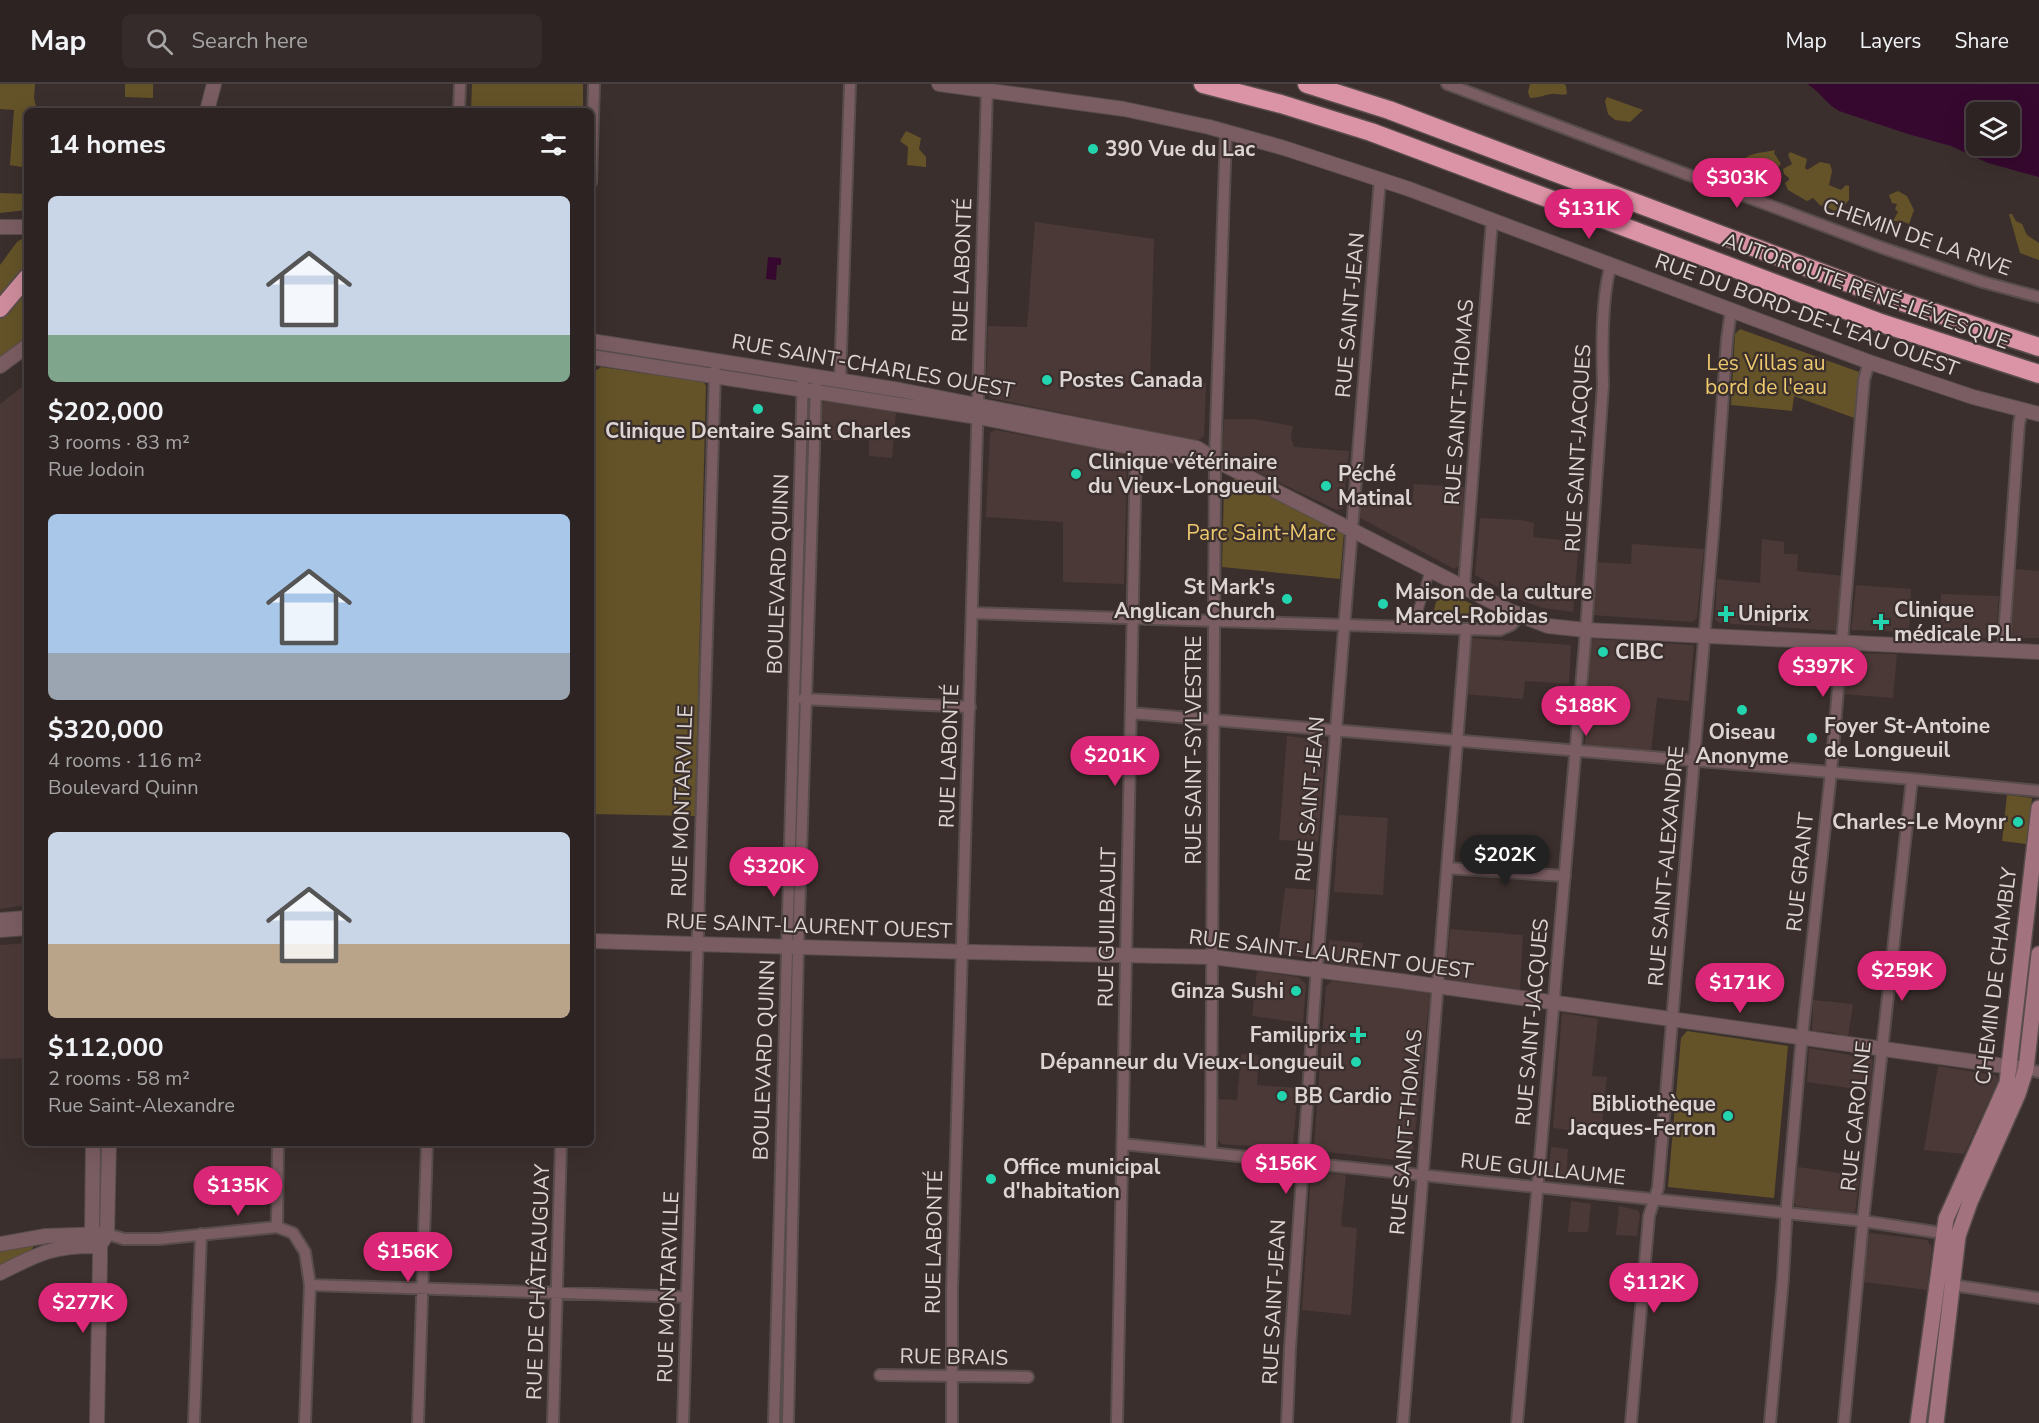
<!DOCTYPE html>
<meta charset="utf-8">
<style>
body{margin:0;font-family:"Nunito Sans",sans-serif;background:#342b2a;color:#f1f3f6;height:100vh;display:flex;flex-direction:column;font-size:22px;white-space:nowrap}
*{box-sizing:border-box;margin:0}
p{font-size:20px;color:#a6a4a5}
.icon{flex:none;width:33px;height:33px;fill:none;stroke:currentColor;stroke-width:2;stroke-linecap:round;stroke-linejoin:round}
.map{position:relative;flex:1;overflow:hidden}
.drawer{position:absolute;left:24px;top:24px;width:570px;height:1038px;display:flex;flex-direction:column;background:#2c2322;border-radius:9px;box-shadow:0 6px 24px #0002,0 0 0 2px #484040}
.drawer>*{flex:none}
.fabs{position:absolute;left:1966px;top:18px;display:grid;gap:12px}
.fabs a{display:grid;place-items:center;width:54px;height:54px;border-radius:9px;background:#2c2322;box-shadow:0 6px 24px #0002,0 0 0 2px #484040;font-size:30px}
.price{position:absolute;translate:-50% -51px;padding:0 14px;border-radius:21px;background:#db2777;color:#fff;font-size:20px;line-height:39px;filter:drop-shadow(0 2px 3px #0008)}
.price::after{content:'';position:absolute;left:50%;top:36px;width:18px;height:14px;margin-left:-9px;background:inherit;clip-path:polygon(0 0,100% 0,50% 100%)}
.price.selected{background:#222;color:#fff}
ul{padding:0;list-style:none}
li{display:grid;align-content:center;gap:12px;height:318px;padding:0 24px}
li span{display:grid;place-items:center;height:186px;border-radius:9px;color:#555}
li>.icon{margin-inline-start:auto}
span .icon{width:108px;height:108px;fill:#fffc;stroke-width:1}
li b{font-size:26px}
h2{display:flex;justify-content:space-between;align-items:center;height:72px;padding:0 24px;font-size:26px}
header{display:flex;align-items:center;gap:36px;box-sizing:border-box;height:84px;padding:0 30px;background:#2c2322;border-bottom:2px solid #484040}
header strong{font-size:28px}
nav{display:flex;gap:33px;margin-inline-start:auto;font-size:21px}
.search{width:420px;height:54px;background:#342b2a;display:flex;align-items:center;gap:15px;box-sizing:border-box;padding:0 21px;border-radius:9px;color:#a6a4a5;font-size:22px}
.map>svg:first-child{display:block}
</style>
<header>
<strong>Map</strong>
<div class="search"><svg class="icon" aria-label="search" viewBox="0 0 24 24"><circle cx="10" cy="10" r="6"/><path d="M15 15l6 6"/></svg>Search here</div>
<nav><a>Map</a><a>Layers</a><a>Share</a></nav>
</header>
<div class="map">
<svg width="2039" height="1339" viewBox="0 0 2039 1339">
<rect width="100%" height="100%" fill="#3b2f2d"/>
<path fill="#4b3937" d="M1035 138 1154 155 1150 298 1206 299 1204 352 1197 357 991 314 986 309 988 242 1027 243Z
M27 299V821L0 825V320Z
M826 316 896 328 892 374 869 372V356H819L821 321Z
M1224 335H1253L1293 342 1291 354 1294 363 1349 367 1343 424 1337 426 1222 371Z
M995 346 1123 369 1127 375 1124 500 1063 498V438L986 433 990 349Z
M1414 400 1464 403 1459 482 1454 485 1357 432 1359 410 1412 418Z
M1480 434 1521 436 1534 439 1533 453 1579 458 1573 528 1543 524 1523 517 1475 491Z
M1762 455 1784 458V470H1798L1797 487 1844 492 1839 547 1719 539 1715 535 1717 495 1760 499Z
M1632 460 1704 465 1697 534 1693 538 1592 531 1597 478 1631 480Z
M2014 485 2039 487V554H2010Z
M1856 501 1911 505 1909 548 1851 546Z
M1941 510 1999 512 1996 554 1940 553Z
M1469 554 1571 561 1569 600 1525 597 1523 615 1465 610Z
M1593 555 1694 561 1689 617 1657 614 1651 667 1585 662 1590 561Z
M1850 569 1897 570 1893 614 1844 610 1848 571Z
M1287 652 1326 657 1318 758 1279 756Z
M1339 731 1388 734 1383 811 1334 808Z
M1285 804 1315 806 1308 873 1277 870Z
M1450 845 1523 851 1520 906 1446 895Z
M1329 856 1363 859 1360 884 1328 879Z
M27 859V974L0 975V861Z
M1257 887 1298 893 1306 900 1303 939 1252 932Z
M1332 897 1430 908 1412 1078 1320 1067 1314 1061 1326 902Z
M1813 916 1853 920 1848 953 1832 948 1812 947Z
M1562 929 1598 935 1592 992 1607 993 1601 1050 1553 1044Z
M1809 964 1873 975 1870 1007 1807 998Z
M1241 970 1259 971 1257 1001 1298 1004 1293 1062 1288 1065 1222 1060 1217 1055 1216 1015 1237 1016Z
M1938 982 1993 991 1997 992 1998 997 1964 1070 1924 1066Z
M1551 1063 1568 1065 1566 1097 1548 1095Z
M1798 1083 1860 1092 1855 1128 1849 1129 1796 1122 1794 1118Z
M1313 1088 1346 1091 1341 1142 1357 1144 1351 1231 1302 1226 1311 1089Z
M1571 1117 1591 1120 1588 1148H1568Z
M1619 1122 1637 1126 1640 1130 1637 1152 1616 1151Z
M1870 1149 1927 1156 1932 1163 1927 1206 1864 1198 1868 1152Z"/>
<path fill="#645328" d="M0 0H35L34 14 37 27H27V84L10 81 14 26 0 25Z
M125 0H153V14L125 13Z
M472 0H583V27H471Z
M1530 0H1564L1566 2 1567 10C1561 12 1558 9 1551 10 1544 11 1538 14 1530 14L1528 8Z
M1607 13 1643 26 1630 38 1615 36 1608 30 1605 17Z
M906 47 921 54 919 65 926 73V83L907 81 908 63 900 57Z
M1775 66 1774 69 1781 80 1776 86 1755 90 1737 86C1743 67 1760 70 1775 66Z
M1790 68 1807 75 1805 84 1807 86 1820 78 1830 80 1832 87 1829 101 1841 106 1846 101 1849 102V116L1842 124 1840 130 1838 131 1831 125 1820 121 1813 114 1807 117 1788 106 1785 99 1789 96V94L1784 90 1783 85 1792 80 1788 71Z
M1898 107 1907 112 1914 126 1909 140 1902 137H1893L1898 128 1895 125 1897 120 1892 119 1889 111Z
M0 109 27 110V126L0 129Z
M2009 130H2012L2016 137 2022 140 2027 151 2039 159V176L2020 169Z
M27 152V183L0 213V181L17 158Z
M27 202V253L0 274V234Z
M1740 245 1859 288 1861 292 1857 335 1794 312 1792 327 1731 321 1735 250Z
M601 283 704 298 706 302 695 732 591 730V354L593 292 594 288Z
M1236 394 1344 448 1340 495 1222 483 1224 402Z
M1440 504 1491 530V531L1433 529Z
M2007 711 2032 714 2026 760 2002 757Z
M1687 947 1788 962 1774 1114 1668 1103 1681 954Z
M32 1159 34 1162 31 1166 0 1183V1165Z"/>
<path fill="#36082f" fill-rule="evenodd" d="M1807 0H2039V93L1988 79 1951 62 1908 50 1839 27C1826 20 1820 7 1807 0ZM2010 28V62H1977V28Z
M768 173 781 174V181H777L776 196 766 195Z"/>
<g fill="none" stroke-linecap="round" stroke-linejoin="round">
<defs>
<path id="pedestrian" d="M1413 544 1430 486"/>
<path id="minor" d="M1447 0 1880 163 1983 198 2039 213
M459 27 460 0
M591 98 594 0
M840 296 850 0
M1464 503 1492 136
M972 529 1500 546 1511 541 1520 532
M2003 566 2019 340 2022 326
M803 615 970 623
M1131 629 1912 695 2039 707
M1447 784 1565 792
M2026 985 2039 988
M1123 1060 1863 1137 1948 1150
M1211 1069 1215 376 1226 48
M277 1143 278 1059
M107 1150 124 1155H159L277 1143 293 1149 305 1168 310 1201 305 1339
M310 1201 687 1213
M1952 1201 2039 1214
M880 1291 1028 1293
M194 1339 201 1150
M418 1339 427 1059
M553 1339 561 1059
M683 1339 715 287
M774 1339 803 290
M788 1339 798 863 816 302
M952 1339V1206L987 5
M1117 1339 1136 358
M1287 1339 1290 1264 1316 895 1380 95
M1403 1339 1466 545
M1517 1339 1586 546 1603 301C1602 267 1601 213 1611 181
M1631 1339 1649 1132 1658 1104 1714 437 1727 255 1731 227
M1770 1339 1783 1194 1787 1121 1801 962 1831 688 1864 296 1869 278
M1844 1339 1863 1137 1912 695"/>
<path id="tertiary" d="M939 0 1124 25 1209 43 1284 64 1409 105 1869 278 1973 313 2039 330
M207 27 214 0
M0 143H27
M591 257 900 306 1197 364 1215 376 1510 527 1548 542 1586 546 2039 568
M591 273 978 333 1200 377 1215 376
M0 282 27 262
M0 836 27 834
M0 846 27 844
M591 857 972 868 1212 873 1401 897 2026 985
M93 1059 92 1150 100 1162V1174L97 1339
M102 1158 107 1150 109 1059
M0 1160 46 1152 107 1150
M0 1189C39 1169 55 1161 100 1162"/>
<path id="secondary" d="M1918 1339 1946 1135 2007 999 2039 724
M1936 1339 1958 1152 1970 1118 2018 1010 2026 985 2039 870"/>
<path id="trunk" d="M0 225 27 193"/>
<path id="motorway" d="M1203 0 1281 20 1371 48 1878 238 2039 290
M1307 0 1389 26 1878 210 2039 263"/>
</defs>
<use href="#pedestrian" stroke="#584d4b" stroke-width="11"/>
<use href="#minor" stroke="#584d4b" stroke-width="14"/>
<use href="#tertiary" stroke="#584d4b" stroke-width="16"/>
<use href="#secondary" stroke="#584d4b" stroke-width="18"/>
<use href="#trunk" stroke="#584d4b" stroke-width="20"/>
<use href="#motorway" stroke="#584d4b" stroke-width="21"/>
<use href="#pedestrian" stroke="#7a5d63" stroke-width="8"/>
<use href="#minor" stroke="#7a5d63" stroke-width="10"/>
<use href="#tertiary" stroke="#7a5d63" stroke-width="14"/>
<use href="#secondary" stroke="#a2737e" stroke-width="15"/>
<use href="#trunk" stroke="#ce8c9c" stroke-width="16"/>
<use href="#motorway" stroke="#db94a5" stroke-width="18"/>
</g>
<g fill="#23d5af" stroke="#3b2f2d" stroke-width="2">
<circle cx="1093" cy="65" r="6"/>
<circle cx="1047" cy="296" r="6"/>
<circle cx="758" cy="325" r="6"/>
<circle cx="1076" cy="390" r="6"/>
<circle cx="1326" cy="402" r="6"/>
<circle cx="1287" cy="515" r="6"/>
<circle cx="1383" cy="520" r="6"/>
<path d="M1723 521h6v6h6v6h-6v6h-6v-6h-6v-6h6z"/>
<path d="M1878 529h6v6h6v6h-6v6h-6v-6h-6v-6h6z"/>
<circle cx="1603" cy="568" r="6"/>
<circle cx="1742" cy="626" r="6"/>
<circle cx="1812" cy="654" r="6"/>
<circle cx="2018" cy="738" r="6"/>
<circle cx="1296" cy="907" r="6"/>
<path d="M1355 942h6v6h6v6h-6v6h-6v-6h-6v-6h6z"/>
<circle cx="1356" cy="978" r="6"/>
<circle cx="1282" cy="1012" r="6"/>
<circle cx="1728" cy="1032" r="6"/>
<circle cx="991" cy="1095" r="6"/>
</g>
<g text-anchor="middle" stroke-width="4.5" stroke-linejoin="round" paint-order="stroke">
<g font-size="21" font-weight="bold" fill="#dcd5d3" stroke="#3b2f2d" text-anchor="start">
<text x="1105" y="72">390 Vue du Lac</text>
<text x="1059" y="303">Postes Canada</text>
<text x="758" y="354" text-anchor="middle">Clinique Dentaire Saint Charles</text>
<text x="1088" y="385">Clinique vétérinaire<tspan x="1088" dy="24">du Vieux-Longueuil</tspan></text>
<text x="1338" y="397">Péché<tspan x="1338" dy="24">Matinal</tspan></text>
<text x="1275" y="510" text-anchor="end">St Mark's<tspan x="1275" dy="24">Anglican Church</tspan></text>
<text x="1395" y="515">Maison de la culture<tspan x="1395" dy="24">Marcel-Robidas</tspan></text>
<text x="1894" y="533">Clinique<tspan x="1894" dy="24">médicale P.L.</tspan></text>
<text x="1738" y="537">Uniprix</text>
<text x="1615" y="575">CIBC</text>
<text x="1824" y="649">Foyer St-Antoine<tspan x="1824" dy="24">de Longueuil</tspan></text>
<text x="1742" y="655" text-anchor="middle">Oiseau<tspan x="1742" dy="24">Anonyme</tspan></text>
<text x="2006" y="745" text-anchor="end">Charles-Le Moynr</text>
<text x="1284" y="914" text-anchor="end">Ginza Sushi</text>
<text x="1346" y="958" text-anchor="end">Familiprix</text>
<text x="1344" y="985" text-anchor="end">Dépanneur du Vieux-Longueuil</text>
<text x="1294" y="1019">BB Cardio</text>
<text x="1716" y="1027" text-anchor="end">Bibliothèque<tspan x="1716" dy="24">Jacques-Ferron</tspan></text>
<text x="1003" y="1090">Office municipal<tspan x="1003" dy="24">d'habitation</tspan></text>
</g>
<g font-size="21" fill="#dcd5d3" stroke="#3b2f2d">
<text transform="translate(1917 153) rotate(19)" y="7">CHEMIN DE LA RIVE</text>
<text transform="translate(962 186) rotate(-88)" y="7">RUE LABONTÉ</text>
<text transform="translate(1866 207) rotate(20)" y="7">AUTOROUTE RENÉ-LÉVESQUE</text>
<text transform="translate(1350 231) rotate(-85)" y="7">RUE SAINT-JEAN</text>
<text transform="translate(1807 231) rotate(20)" y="7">RUE DU BORD-DE-L'EAU OUEST</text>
<text transform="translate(873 282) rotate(10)" y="7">RUE SAINT-CHARLES OUEST</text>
<text transform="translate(1459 318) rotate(-86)" y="7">RUE SAINT-THOMAS</text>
<text transform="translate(1578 364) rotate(-87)" y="7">RUE SAINT-JACQUES</text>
<text transform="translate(778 490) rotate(-88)" y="7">BOULEVARD QUINN</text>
<text transform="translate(1194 666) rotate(-90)" y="7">RUE SAINT-SYLVESTRE</text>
<text transform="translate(949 672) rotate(-88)" y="7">RUE LABONTÉ</text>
<text transform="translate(1310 715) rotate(-85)" y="7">RUE SAINT-JEAN</text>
<text transform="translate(682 717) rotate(-88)" y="7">RUE MONTARVILLE</text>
<text transform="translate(1666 782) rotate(-85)" y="7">RUE SAINT-ALEXANDRE</text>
<text transform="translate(1800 788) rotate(-84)" y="7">RUE GRANT</text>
<text transform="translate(809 842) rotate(2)" y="7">RUE SAINT-LAURENT OUEST</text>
<text transform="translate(1107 843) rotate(-89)" y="7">RUE GUILBAULT</text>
<text transform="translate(1331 870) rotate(7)" y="7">RUE SAINT-LAURENT OUEST</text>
<text transform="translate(1996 892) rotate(-83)" y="7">CHEMIN DE CHAMBLY</text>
<text transform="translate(1532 938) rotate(-85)" y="7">RUE SAINT-JACQUES</text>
<text transform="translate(764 976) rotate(-88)" y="7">BOULEVARD QUINN</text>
<text transform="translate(1856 1032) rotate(-84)" y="7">RUE CAROLINE</text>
<text transform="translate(1406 1048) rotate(-85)" y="7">RUE SAINT-THOMAS</text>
<text transform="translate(1543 1085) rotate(6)" y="7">RUE GUILLAUME</text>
<text transform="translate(934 1158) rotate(-89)" y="7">RUE LABONTÉ</text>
<text transform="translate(538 1198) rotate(-88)" y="7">RUE DE CHÂTEAUGUAY</text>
<text transform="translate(668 1203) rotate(-88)" y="7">RUE MONTARVILLE</text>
<text transform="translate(1274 1218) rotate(-87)" y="7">RUE SAINT-JEAN</text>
<text transform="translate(954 1273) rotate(1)" y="7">RUE BRAIS</text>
</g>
<g font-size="21" fill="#edc96d" stroke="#3b2f2d">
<text x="1766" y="286">Les Villas au<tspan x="1766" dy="24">bord de l'eau</tspan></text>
<text x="1261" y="456">Parc Saint-Marc</text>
</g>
</g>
</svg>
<div class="fabs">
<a><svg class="icon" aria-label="layers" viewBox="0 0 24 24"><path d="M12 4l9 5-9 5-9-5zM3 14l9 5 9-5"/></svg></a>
</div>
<b class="price" style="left:1737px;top:125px">$303K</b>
<b class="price" style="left:1589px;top:156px">$131K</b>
<b class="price" style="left:1823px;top:614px">$397K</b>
<b class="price" style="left:1586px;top:653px">$188K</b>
<b class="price" style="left:1115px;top:703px">$201K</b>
<b class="price selected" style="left:1505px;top:802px">$202K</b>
<b class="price" style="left:774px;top:814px">$320K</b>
<b class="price" style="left:1902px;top:918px">$259K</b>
<b class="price" style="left:1740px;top:930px">$171K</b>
<b class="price" style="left:1286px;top:1111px">$156K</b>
<b class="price" style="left:238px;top:1133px">$135K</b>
<b class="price" style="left:408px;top:1199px">$156K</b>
<b class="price" style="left:1654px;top:1230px">$112K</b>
<b class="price" style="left:83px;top:1250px">$277K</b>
<section class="drawer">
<h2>14 homes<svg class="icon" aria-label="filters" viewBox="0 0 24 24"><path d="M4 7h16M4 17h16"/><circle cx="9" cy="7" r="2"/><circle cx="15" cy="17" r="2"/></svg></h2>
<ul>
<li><span style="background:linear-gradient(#c9d6e8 75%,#7fa58c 0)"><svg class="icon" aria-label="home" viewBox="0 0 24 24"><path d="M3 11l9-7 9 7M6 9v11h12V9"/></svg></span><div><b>$202,000</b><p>3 rooms · 83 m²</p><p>Rue Jodoin</p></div></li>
<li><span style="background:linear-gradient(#a9c7e8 75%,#9aa5b1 0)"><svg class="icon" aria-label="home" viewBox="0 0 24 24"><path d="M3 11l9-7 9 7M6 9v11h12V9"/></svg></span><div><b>$320,000</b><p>4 rooms · 116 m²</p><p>Boulevard Quinn</p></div></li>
<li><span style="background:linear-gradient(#c9d6e8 60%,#b9a48a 0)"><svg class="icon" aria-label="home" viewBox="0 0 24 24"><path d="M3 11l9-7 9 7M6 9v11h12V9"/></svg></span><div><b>$112,000</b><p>2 rooms · 58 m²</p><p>Rue Saint-Alexandre</p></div></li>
</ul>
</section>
</div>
